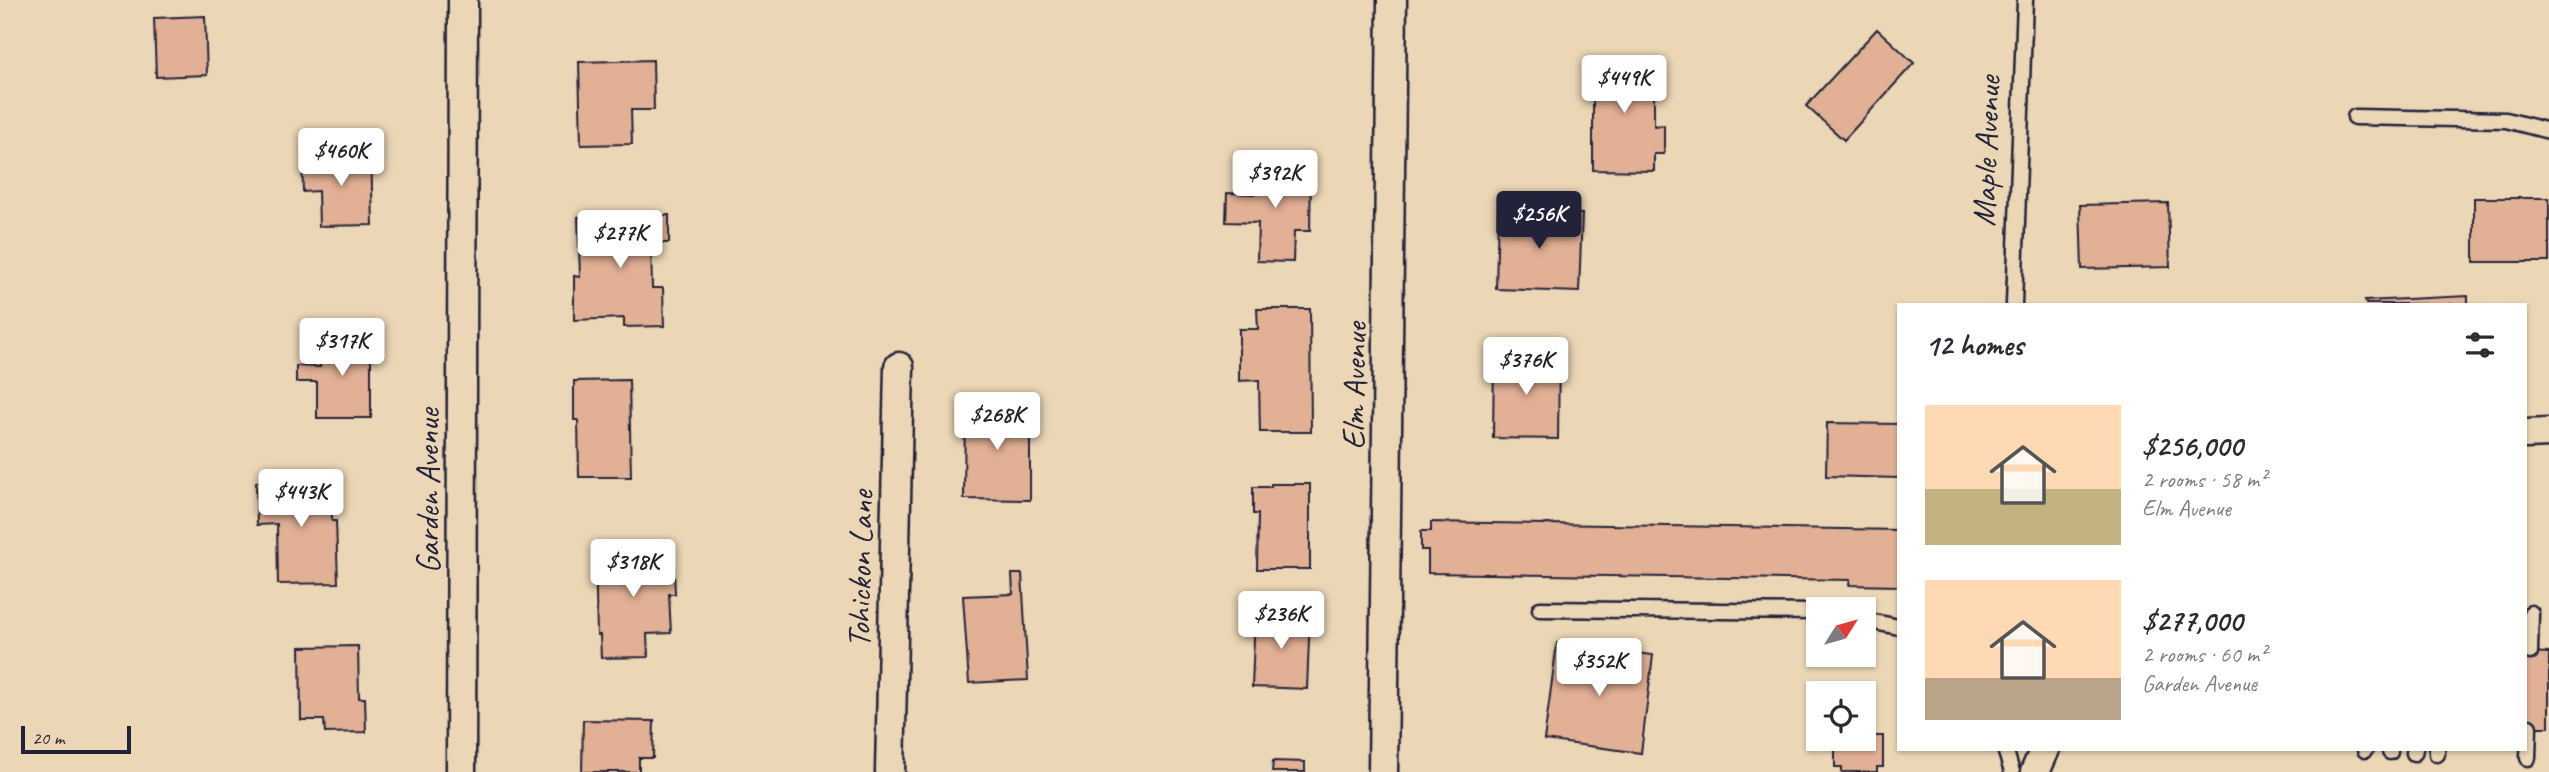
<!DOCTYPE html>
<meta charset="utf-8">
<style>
body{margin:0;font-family:Caveat,sans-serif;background:#f7f7f7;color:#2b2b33;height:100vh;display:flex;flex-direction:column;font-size:26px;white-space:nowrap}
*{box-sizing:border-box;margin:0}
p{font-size:23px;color:#7c7c81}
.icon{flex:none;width:38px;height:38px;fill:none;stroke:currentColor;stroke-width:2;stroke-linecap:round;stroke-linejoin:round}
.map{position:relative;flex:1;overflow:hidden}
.drawer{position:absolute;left:1897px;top:303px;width:630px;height:448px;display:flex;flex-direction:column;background:#fff;border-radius:0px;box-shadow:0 2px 5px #0004}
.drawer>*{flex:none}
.needle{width:46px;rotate:53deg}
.controls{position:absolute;left:1806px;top:597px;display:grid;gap:14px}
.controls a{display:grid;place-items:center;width:70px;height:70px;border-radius:0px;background:#fff;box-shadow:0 2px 5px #0004;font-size:35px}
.scale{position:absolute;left:21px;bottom:18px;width:110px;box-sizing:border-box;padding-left:7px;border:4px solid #22223b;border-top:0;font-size:19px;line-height:24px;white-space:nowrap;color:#22223b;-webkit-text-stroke:5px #ebd6b5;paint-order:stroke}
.price{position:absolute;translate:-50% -60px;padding:0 16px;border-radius:7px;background:#fff;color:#222;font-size:23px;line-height:46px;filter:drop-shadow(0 2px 4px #0008)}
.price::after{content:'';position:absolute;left:50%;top:42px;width:21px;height:16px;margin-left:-10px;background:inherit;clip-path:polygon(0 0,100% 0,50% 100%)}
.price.active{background:#22223b;color:#fff}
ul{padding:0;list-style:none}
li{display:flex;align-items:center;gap:21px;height:175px;padding:0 28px}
li span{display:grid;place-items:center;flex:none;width:196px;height:140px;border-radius:0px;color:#555}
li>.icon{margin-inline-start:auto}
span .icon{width:84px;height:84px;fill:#fffc;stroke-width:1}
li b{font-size:30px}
h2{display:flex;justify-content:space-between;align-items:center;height:84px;padding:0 28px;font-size:30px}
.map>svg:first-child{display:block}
</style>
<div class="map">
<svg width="2549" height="772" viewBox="0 0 2549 772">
<rect width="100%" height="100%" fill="#ebd6b5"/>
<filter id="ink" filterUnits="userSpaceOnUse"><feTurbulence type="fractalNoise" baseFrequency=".0143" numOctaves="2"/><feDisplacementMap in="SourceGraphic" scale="14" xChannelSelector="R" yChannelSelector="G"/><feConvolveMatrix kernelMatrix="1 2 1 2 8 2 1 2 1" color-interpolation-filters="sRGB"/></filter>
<g filter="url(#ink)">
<path fill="#e2b095" stroke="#22223b" stroke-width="2" d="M205 16 207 75 156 77 154 18Z
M1877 29 1914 63 1844 140 1806 106Z
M1587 58 1650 59V90L1654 91V126L1664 125V154H1654V171L1593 170V90H1587Z
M653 60 654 110H631L632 144 581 145 579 62Z
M371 153 373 225 319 226 318 191 303 192 302 155Z
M1255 168 1311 169 1310 231H1294L1293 262 1257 261 1258 223 1226 222 1227 193 1255 194Z
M2474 198H2549V262H2474Z
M2168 203 2170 267 2082 269 2080 205Z
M1498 211 1582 214 1579 292 1496 289Z
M669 215V243H651L652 288H663L664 326 624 327V318L574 320V276L580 277 578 217Z
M2468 296V304H2366L2365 301Z
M1257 309H1310L1311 432H1260L1259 380 1239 381V329H1258Z
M320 336 371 337V418H317V382H296V366L320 367Z
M1494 355 1559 356 1558 439 1493 438Z
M629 380 631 477H579L578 420H574V381Z
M965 404H1030V500L964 499Z
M1827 423 1899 424V478L1826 476Z
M331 480 332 521H336L338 583 278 584 277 524 257 525 256 482Z
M1271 484H1310V569H1257L1258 514H1253V487H1271Z
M1431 522 1899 530V586L1849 585 1850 580 1428 573V550H1421V531H1431Z
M673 549 675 594H669L671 633 647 634 648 657 601 658 600 635H597L595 551Z
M1012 574H1022L1028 680 969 683 963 596 1013 594Z
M1255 613 1310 615 1307 689 1252 687Z
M1557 643 1653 655 1641 753 1544 740Z
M358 646 359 698H365L366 732 325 733 324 720H301L300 647Z
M2525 652 2549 653V727H2525Z
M583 720 654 721 653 758H639V772H582Z
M1864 736H1883V767H1877V772H1842V767H1835V738H1864Z
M1273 761 1305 762V772H1272Z"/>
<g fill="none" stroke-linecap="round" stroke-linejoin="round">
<defs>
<path id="service" d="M2355 117 2506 120 2549 131
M2014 304 2025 0
M1540 609 1818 612
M1864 620 1899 627
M2530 652 2531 613
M2005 749 2012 772
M2365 750V749
M2390 752V749
M2414 753 2415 749
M2437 754V749
M2528 758 2529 727"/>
<path id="minor" d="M2525 434 2549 433
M461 772 463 0
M890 772 899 367
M1383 772 1392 0
M2035 772 2045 749"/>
</defs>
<use href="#service" stroke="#22223b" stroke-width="19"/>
<use href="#minor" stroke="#22223b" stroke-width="33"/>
<use href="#service" stroke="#ebd6b5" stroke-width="14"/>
<use href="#minor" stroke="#ebd6b5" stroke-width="28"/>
</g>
</g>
<g text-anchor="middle" stroke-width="6" stroke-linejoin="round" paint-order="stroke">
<g font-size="33" fill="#22223b" stroke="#ebd6b5">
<text transform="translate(1985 151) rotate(-88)" y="12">Maple Avenue</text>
<text transform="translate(1353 386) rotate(-89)" y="12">Elm Avenue</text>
<text transform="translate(427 491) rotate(-90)" y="12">Garden Avenue</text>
<text transform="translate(859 569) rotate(-89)" y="12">Tohickon Lane</text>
</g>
</g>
</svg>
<div class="controls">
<a><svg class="needle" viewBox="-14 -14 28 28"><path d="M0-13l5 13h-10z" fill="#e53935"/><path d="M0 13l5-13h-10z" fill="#7c7c81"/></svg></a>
<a><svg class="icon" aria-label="locate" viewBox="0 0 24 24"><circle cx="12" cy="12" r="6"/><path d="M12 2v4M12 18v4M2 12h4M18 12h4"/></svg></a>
</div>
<div class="scale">20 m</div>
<b class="price" style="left:1624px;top:115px">$449K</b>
<b class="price" style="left:341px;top:188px">$460K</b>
<b class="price" style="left:1275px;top:210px">$392K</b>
<b class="price active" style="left:1539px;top:251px">$256K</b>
<b class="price" style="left:620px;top:270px">$277K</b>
<b class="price" style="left:342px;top:378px">$317K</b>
<b class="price" style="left:1526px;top:397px">$376K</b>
<b class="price" style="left:997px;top:452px">$268K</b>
<b class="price" style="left:301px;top:529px">$443K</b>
<b class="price" style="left:633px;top:599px">$318K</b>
<b class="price" style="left:1281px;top:651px">$236K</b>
<b class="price" style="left:1599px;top:698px">$352K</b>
<section class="drawer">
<h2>12 homes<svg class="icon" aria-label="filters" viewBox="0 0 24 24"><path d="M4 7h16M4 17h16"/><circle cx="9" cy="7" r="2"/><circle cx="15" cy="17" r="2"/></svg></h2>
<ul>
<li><span style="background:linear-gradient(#ffd9b3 60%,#c2b280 0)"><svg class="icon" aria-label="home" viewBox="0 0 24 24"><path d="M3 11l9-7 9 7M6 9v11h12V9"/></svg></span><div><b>$256,000</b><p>2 rooms · 58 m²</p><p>Elm Avenue</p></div></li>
<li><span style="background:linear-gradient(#ffd9b3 70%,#b9a48a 0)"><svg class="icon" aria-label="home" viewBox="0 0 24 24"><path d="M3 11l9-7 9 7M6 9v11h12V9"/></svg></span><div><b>$277,000</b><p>2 rooms · 60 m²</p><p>Garden Avenue</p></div></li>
</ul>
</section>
</div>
